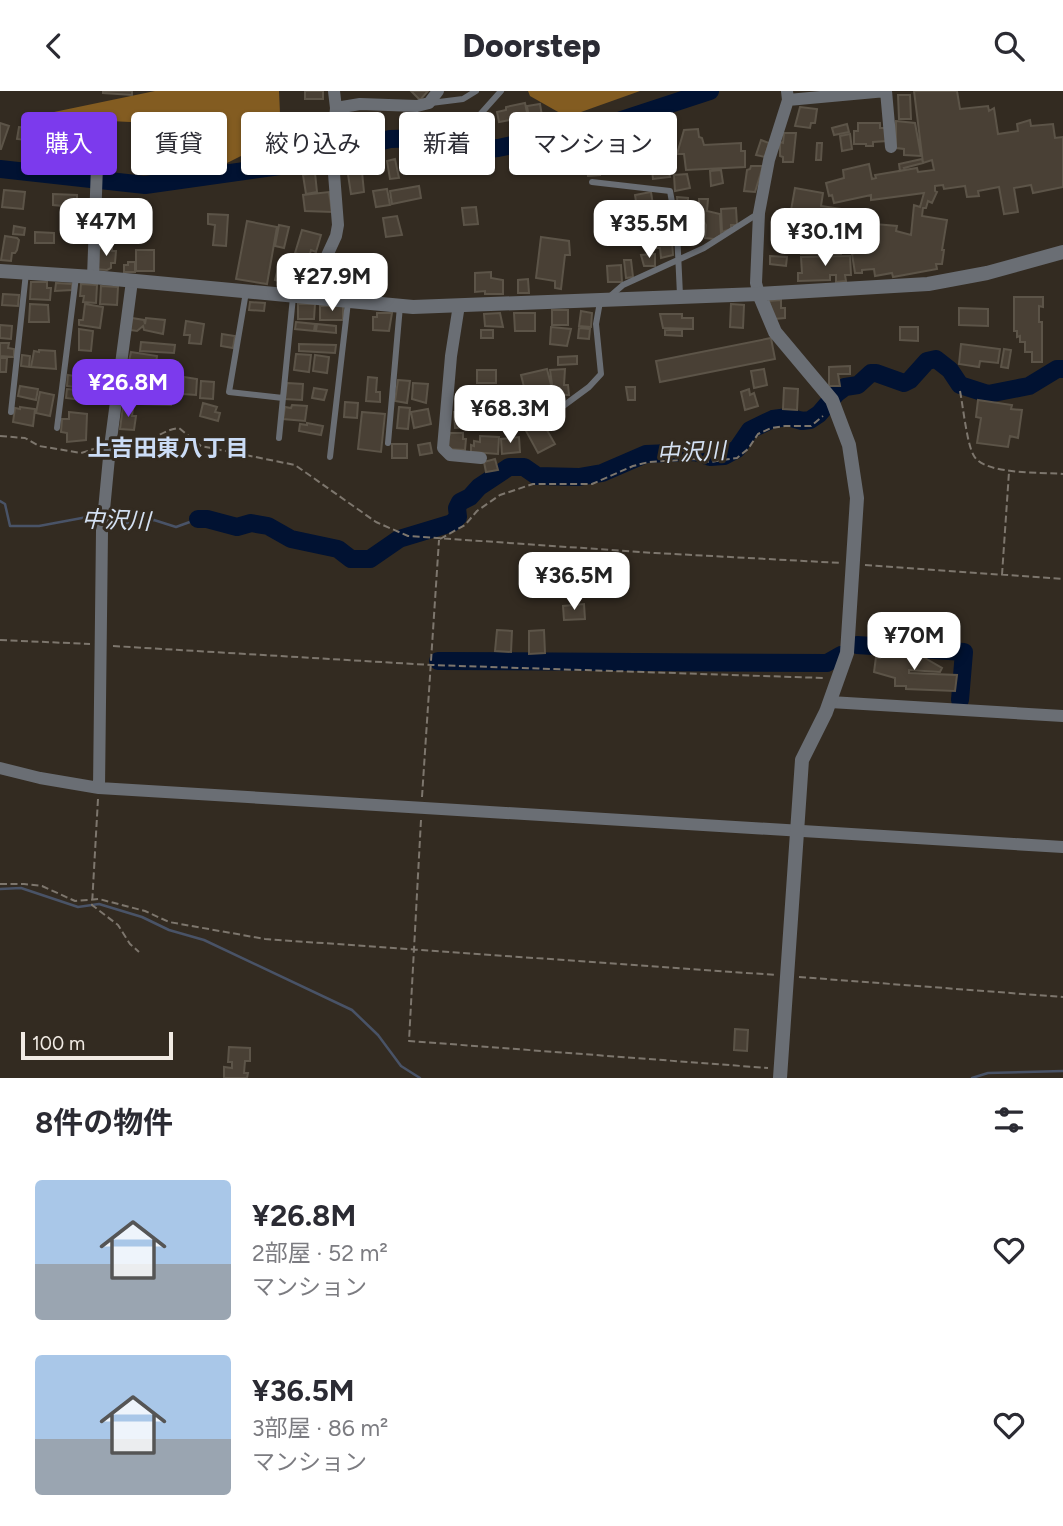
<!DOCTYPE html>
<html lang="ja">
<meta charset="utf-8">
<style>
body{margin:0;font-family:Figtree,"Noto Sans JP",sans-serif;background:#f7f7f7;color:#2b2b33;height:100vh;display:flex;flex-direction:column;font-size:26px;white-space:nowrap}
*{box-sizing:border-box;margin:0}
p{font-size:23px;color:#7c7c81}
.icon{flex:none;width:38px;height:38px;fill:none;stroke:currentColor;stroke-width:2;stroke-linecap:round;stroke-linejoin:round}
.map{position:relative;height:987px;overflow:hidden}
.drawer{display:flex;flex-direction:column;background:#fff;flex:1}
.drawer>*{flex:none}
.hud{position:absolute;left:21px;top:21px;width:700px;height:63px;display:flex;gap:14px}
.scale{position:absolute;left:21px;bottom:18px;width:152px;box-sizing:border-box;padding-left:7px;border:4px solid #f1ebe4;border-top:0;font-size:19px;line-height:24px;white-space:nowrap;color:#f1ebe4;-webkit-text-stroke:5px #332b21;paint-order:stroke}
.price{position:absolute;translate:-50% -60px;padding:0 16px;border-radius:14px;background:#fff;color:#222;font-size:23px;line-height:46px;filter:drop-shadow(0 2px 4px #0008)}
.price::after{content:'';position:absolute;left:50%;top:42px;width:21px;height:16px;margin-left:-10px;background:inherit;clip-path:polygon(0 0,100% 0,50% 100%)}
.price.active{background:#7c3aed;color:#fff}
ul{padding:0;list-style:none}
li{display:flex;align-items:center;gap:21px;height:175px;padding:0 35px}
li span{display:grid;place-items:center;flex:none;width:196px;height:140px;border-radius:7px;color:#555}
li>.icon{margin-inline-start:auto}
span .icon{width:84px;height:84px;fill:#fffc;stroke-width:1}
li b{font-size:30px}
h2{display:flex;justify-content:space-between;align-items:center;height:84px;padding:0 35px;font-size:30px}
.pill{padding:0 24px;border-radius:7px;background:#fff;box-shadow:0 2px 5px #0004;font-size:24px;line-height:63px}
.pill.active{background:#7c3aed;color:#fff}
header{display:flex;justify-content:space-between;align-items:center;height:91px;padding:0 35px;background:#fff;font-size:32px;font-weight:800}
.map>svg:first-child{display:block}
</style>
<header><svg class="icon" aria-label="back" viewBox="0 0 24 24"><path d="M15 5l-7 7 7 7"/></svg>Doorstep<svg class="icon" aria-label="search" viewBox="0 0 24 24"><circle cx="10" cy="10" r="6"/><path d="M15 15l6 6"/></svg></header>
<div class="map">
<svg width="1063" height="987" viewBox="0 0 1063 987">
<rect width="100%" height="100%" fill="#332b21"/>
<path fill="#835c21" d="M155 0H279L281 45 225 73 177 75 170 33 30 26Z
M528 0H640L567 26 530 5Z"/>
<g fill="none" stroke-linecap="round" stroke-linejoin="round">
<path stroke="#495367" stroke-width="2.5" d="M0 410 5 413 10 435H39L98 424
M106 430 111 432H135L154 429 176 436 198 428
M0 798 21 797 78 816 99 813 142 826 169 839 204 849 352 919 378 944 401 975 420 987
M972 987 988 982 1063 980"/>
<path stroke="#011232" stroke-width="18" d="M0 78 145 94 316 70 351 55H362L390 48 425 47 448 57 478 59 498 57 600 36 710 0
M198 428H207L237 436 251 432 268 435 291 448 338 458 351 468H370L399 448 452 432 458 426 457 417 460 411 470 406 479 396 509 376H524L537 385 579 386 602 382 646 363 695 361 710 366 724 365 737 358 750 339 773 328 788 326 802 330 810 329 819 323 837 302 845 296 858 294 871 282H876L904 292 910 289 927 270 936 268 950 279 960 294 988 303 1029 295 1057 278H1063
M857 554 964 561 960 609
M438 570 827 572 841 564"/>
</g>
<path fill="#494035" stroke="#5c5448" stroke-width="2" d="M103 0H132V4L103 2Z
M305 0H323V8H305Z
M411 0H428L420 9Z
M914 0H957L960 18 988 15 989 20 994 17 998 43 1018 40 1017 33 1030 29 1031 35 1053 33 1055 47 1063 46V96L1033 102 1031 94 1014 97 1018 121 1004 123 999 96 978 100 979 105 967 106 965 95 944 98 943 94 935 95V100L937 101 932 112 928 110 926 117H923L922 125 947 129 942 159H944L942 173H936L937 178 893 186 892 182 875 185 874 178 862 179V182H855L852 163 865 158V156L857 158 856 150H863L862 147 873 146 875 133 897 135 896 140 911 144 914 114 920 116 924 102 871 109V104L834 112 832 104 829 105 826 92 844 87 843 79 869 73 872 88 876 87 875 84 917 77 918 81 934 79 932 69 923 72Z
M898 4H910L911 28H899Z
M525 12 528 26 499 31 497 21 506 19V16Z
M540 13 543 31 530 33 527 15Z
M800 16 817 18 815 32H811L810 37 795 35Z
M305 25 315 26 314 32 320 33 318 52 307 55V51H304Z
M896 30 915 32 921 65 904 64V58L896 57Z
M0 32 9 35 1 58H0Z
M858 32H880V37H887V50L873 51V55H866V53H854V40H858Z
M847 33 849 41 834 44 832 37Z
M19 36 35 38 33 50 17 48Z
M698 38 699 46 702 47 704 54 741 52V60H745V76L686 79 684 63H677L684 39Z
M784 42H796L793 71H783V66L780 65V51L783 52Z
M850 43 852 58 842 60 840 45Z
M761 49 769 52 765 66 756 64Z
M817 52H822L821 69H816Z
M395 68 399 87 390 88 387 70Z
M922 68 923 72 904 77 905 79 900 80 899 73Z
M666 70 670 86 653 88 651 71Z
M361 71 364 101 351 103 347 77 356 76V72Z
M751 75H763L755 101 744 100 747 79 750 78Z
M599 77 600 84 588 85 587 78Z
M721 79 723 92 711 95 710 80Z
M315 82 317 101 306 103 303 84Z
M687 83 690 97 675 100 674 84Z
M419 95 421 107 392 113 390 100Z
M795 97 823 102 821 115 849 119 841 163H801V155L789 153 790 147H786Z
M387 98 390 114 376 116 373 100Z
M4 99 25 101 23 118 2 116Z
M329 101 332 121 305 120 303 104Z
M651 101 653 114 637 117 635 104Z
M53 103 77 104V120H63V115L53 114Z
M677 106 688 107V111L698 112 697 122 678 119Z
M699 108H708L707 120 720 123 721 144 714 148 705 147 706 134 699 123Z
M476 116 478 133 464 134 462 117Z
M736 117 737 134H731V138L722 141 721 118Z
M208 123 228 124 226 155 213 154 215 134 208 133Z
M397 125 402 144 386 146 383 127Z
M247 130 277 136 267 193 236 188Z
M279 134 289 136 284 157 275 155Z
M14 135 25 137 24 144 13 143Z
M302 139 321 144 316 161 311 159 309 166 295 162Z
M35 141 54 142V152H35Z
M5 145 17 147 19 149 17 159 15 162H12L11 170 1 169Z
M541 146 569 150 570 164H565L561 198 555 197V190L536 187Z
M672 150 673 164 661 167 660 157H656L655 151Z
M105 155 112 156V160H116L115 172H111V177L107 179 96 178 98 157 105 158Z
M136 159H154V180H136Z
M655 163V175H644L641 164Z
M770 165 787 166 786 175 770 173Z
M850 165 851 184H845L846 190 836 191V184H830V189L798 190V182H802L801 166Z
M280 169 292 171 287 192 275 189Z
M624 169H631L633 186 626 187Z
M128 171H135V181H124V174H128Z
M621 174 622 191H608L607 175Z
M339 179H346L341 201 323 198 327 181H339Z
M491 181V187L503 189V203H485V200L475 201V182Z
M360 188 368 189 367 202 358 201Z
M528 188 529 202H518V189Z
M31 191H47V197H51L50 209 30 208Z
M56 192 72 193V199L55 200Z
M81 193 97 194 96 212 83 211 84 205H80Z
M101 195 118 196 117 214 100 213Z
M3 203 19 204 18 215 2 214Z
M1014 206H1043V216L1039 215V231H1042V271H1032V261H1025V251H1020V245L1017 246V240H1014Z
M781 209V217H785V227L774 228 769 210Z
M250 211 265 212 264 220 249 219Z
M30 213 48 214 49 231H29Z
M85 213 103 216 100 237 79 234V229H83Z
M298 213H315L314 228H298Z
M731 213 744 214 743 237 730 236Z
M320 215H343V229H320Z
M959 217 988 218V235L959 234Z
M552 219H568V234H552Z
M581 220 592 222 591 236 579 235Z
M377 222H392L389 240 373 239V226H377Z
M500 222 503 236 485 235 484 223Z
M514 222H535V240H515Z
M660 223H682V227H693V238L663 237Z
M132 227 144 229 145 233 146 227 165 229 163 243 144 239 143 235 137 240 130 239Z
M186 230 204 233 201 253 189 252 190 244H184Z
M296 231 315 233 314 240 295 238Z
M317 233 336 235V242L316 240Z
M0 234 12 235 11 248 0 247Z
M551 236 571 238 567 255 550 253Z
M900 236H918V250L900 249Z
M579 237 590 238 589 248 578 247Z
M79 238 93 240 91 260 79 259Z
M481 239H493V247H481Z
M665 239H682V245L665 244Z
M222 243 235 245 233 257 221 255Z
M771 247 775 268 660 291 656 270Z
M141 251 175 254 174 262 140 260Z
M0 252H9L8 257 14 258V266L0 265Z
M299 253 336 254 335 262 299 260Z
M961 253 1000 258 998 272 980 270 979 276 959 273Z
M1004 258 1011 259 1008 277 1001 276Z
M39 259 55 260 56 278 31 276 34 260 39 261Z
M131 261 157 265 155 279 128 275Z
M296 263 311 264 309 281 294 279Z
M22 264 30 265 29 276 21 275Z
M315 264 329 266 327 282 313 280Z
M577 265V273L558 274V266Z
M0 267H7L6 281H0Z
M850 275V283H838L840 295H829V276Z
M547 278 552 298 526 304 521 284Z
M565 278 564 294H568L569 304H564V307L554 308 550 279Z
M764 278 767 294 754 297 751 280Z
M477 279H496V292H477Z
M68 284 81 286 80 293 75 292 74 296 67 295Z
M134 284 153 286V294L133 293Z
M184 286 197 288 196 304 183 303Z
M368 286 377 287 376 301H380V311L366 310Z
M82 289H91L89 310 66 307 67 298 78 299 77 302H81Z
M398 289 410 290 407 312 395 310Z
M201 290 214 291 213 308 200 307Z
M287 292 303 293 302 309 285 308Z
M413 292 428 293 426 312 412 308Z
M20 295 38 298 36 309 18 305Z
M626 296H635V309H628Z
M314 297 327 299 324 309 312 307Z
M784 297 798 298 797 319 783 318Z
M142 298 171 299V314L142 313Z
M520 298 522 306 511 309 509 301Z
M749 298 750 304 754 302 758 315 745 319 741 301Z
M40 301 54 304 50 325 36 322Z
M549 302 552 316 537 319 538 323 529 325 525 308Z
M478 307V316L459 317V308Z
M978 309 1012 314 1011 318 1022 319 1018 347 1010 345 1008 356 977 352 981 327 976 326Z
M345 311 358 312 357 327 344 326Z
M203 312 217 316 215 321 220 322 218 330 200 325Z
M292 314 307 315 305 330 283 328 285 316 291 317Z
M123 315 133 317 132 325H136L134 339 120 338Z
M20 316 35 318 33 335 13 331 15 317 20 318Z
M399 316 410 317 408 338 397 337Z
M428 318 431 333 414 337 411 321Z
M471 320V336L455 337 454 321Z
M69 321 87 323 86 349 67 351V342L61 341 62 328H69Z
M362 321 385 323 381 361 358 358Z
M540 330 542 335 544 334 555 353 538 362 525 338Z
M307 332 323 335 321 344 299 340 300 333 307 334Z
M450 342H463V348H466L465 359 446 358Z
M480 345 499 346 498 363 471 361V354L474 355V350L480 351Z
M519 346 520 361 502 363 501 348Z
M430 352 432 362 420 364 418 354Z
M392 353H407V367H392Z
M495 368 498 379 486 381 484 371Z
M584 513 585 528 564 529 563 515Z
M497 539 512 540 511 561 495 560Z
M544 539 545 562 529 563V540Z
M881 559 896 560 895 565 923 566 942 577 940 581 909 579V582L957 584 955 600 906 598V595H895V587L874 581 876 566 880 567Z
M735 938 748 939 747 960 734 959Z
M229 956 250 957V970H245L244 982H248L247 987H224V976L232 977V971H228Z"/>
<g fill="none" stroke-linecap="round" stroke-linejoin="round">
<path stroke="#7d766d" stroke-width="2" stroke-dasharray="7 3.5" stroke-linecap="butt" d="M960 300C963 315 967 354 974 365 985 384 1042 381 1063 383
M0 345 25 347 39 355 81 362 97 357
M121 359C147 357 159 339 179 337L201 355 295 374 376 431 408 445 655 462 842 472
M440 448 465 434 477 420 500 404 533 393H592L633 375 649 371 697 368 710 371 737 367 748 358 758 343 771 337 785 335H811L823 325
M865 474 1063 488
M1002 484 1009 381
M0 549 90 553
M113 555 431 574 824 587
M422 706 439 449
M98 708 92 814 118 834 130 853 139 861
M421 729 409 950 768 977
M0 793H24L42 795 75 810 99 808 145 820 169 831 265 848 776 884
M799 886 1063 906"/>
<path stroke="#6a6e74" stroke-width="6" d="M431 12 463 8 476 0
M479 32 474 30 476 28 501 0
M592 91 670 100 677 140 680 204
M246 201 229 301 283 307
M608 207 623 194 704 157 759 122
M11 321 26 182
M551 324 589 296 601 283 596 233 600 211
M57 337 76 186
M279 347 293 206
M388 352 400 215
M330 366 348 211"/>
<path stroke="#6a6e74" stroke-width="12" d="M788 9 886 0 891 56
M336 17 360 13 417 15 429 12 438 0
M73 59 92 60 97 75 93 186
M759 203 756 192 759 122 769 69 788 9 787 0
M308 206 336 145 338 134 332 57 336 17 334 0
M459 214 451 265 443 357 450 364 481 367
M830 611 1063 625
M0 677 40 687 99 697 1063 756
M99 697 102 440 110 356 132 190"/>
<path stroke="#6a6e74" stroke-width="14" d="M0 180 93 186 413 216 759 203 928 193 987 182 1063 161
M759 203 775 241 832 309 849 354 857 407 847 562 826 621 802 669 780 987"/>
</g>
<g text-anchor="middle" stroke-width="6" stroke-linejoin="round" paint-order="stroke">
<g font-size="23" font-weight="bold" fill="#cbdcf6" stroke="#332b21">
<text x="168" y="365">上吉田東八丁目</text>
</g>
<g font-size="23" font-style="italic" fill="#d5e2f4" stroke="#332b21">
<text transform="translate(691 361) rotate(-3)" y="8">中沢川</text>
<text transform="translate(116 429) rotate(2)" y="8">中沢川</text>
</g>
</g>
</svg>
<div class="scale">100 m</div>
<b class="price" style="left:106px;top:167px">¥47M</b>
<b class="price" style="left:649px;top:169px">¥35.5M</b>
<b class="price" style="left:825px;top:177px">¥30.1M</b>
<b class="price" style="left:332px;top:222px">¥27.9M</b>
<b class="price active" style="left:128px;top:328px">¥26.8M</b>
<b class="price" style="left:510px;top:354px">¥68.3M</b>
<b class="price" style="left:574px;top:521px">¥36.5M</b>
<b class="price" style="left:914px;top:581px">¥70M</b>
<div class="hud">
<a class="pill active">購入</a>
<a class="pill">賃貸</a>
<a class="pill">絞り込み</a>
<a class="pill">新着</a>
<a class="pill">マンション</a>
</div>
</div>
<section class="drawer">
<h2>8件の物件<svg class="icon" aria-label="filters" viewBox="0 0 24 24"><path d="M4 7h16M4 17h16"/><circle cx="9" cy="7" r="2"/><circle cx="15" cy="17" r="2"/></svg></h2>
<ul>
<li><span style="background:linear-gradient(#a9c7e8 60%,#9aa5b1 0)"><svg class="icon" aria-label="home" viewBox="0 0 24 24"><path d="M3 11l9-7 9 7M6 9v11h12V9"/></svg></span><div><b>¥26.8M</b><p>2部屋 · 52 m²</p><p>マンション</p></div><svg class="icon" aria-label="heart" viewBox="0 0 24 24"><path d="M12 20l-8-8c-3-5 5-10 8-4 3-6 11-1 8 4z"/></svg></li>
<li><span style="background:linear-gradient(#a9c7e8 60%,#9aa5b1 0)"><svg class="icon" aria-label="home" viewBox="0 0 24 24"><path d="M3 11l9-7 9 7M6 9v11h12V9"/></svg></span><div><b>¥36.5M</b><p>3部屋 · 86 m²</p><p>マンション</p></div><svg class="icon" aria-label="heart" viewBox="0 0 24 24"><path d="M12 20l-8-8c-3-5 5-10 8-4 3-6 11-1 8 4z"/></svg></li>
</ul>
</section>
